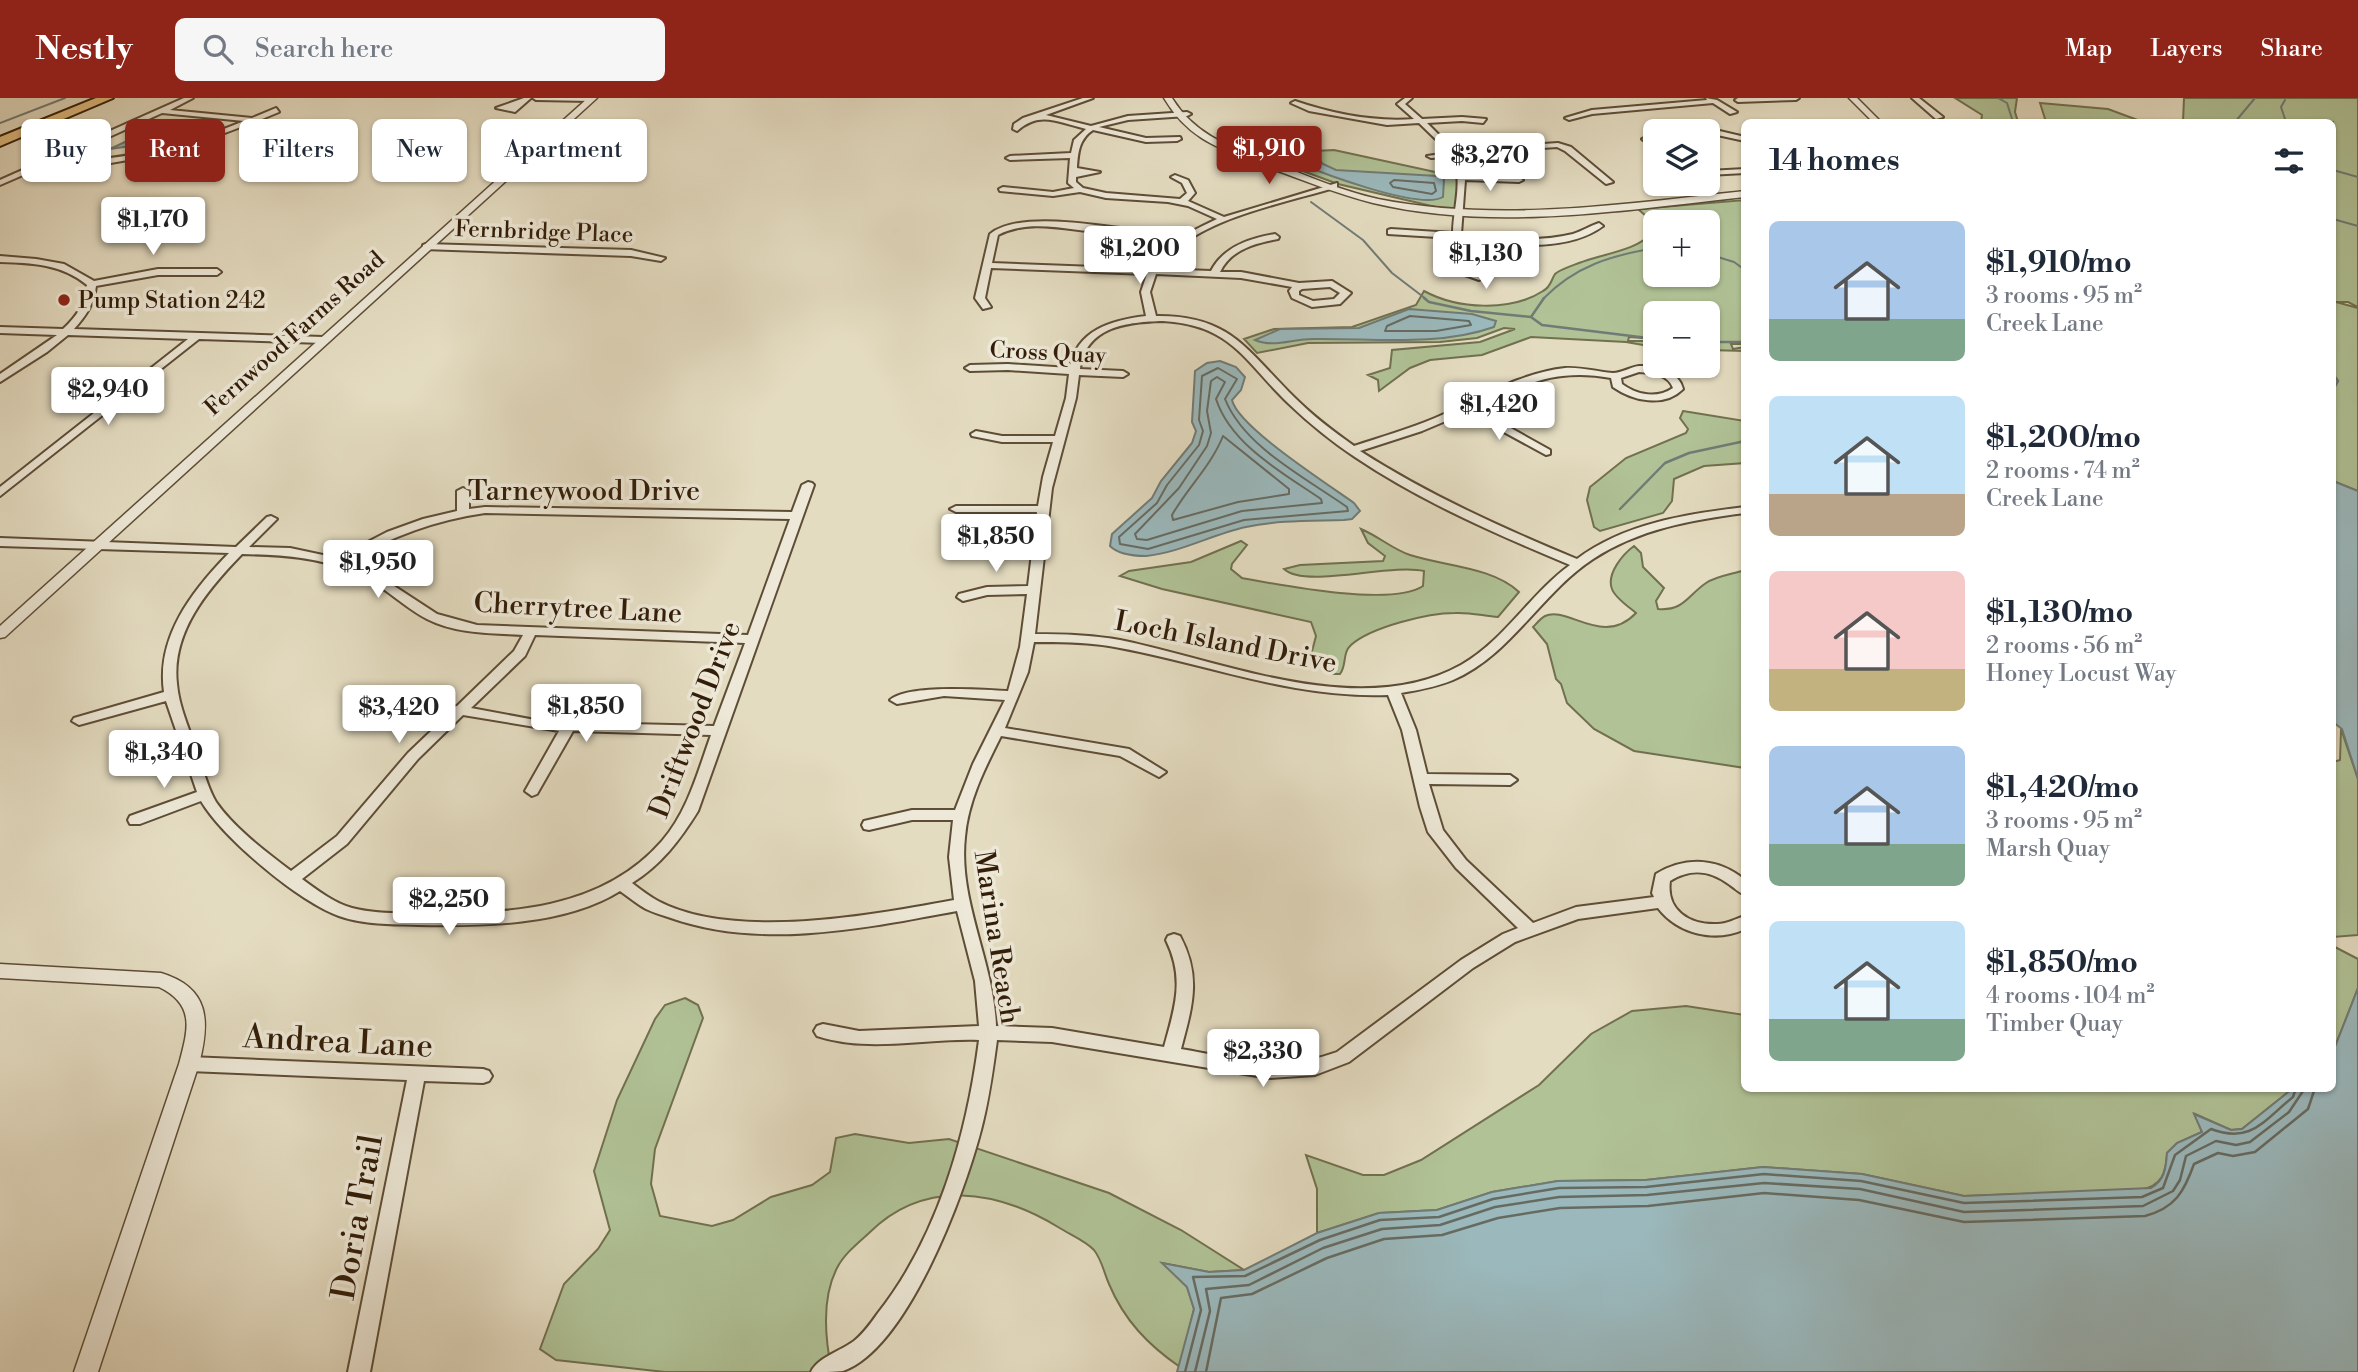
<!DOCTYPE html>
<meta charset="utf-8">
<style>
body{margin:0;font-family:"Libre Bodoni",serif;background:#f6f6f7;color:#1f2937;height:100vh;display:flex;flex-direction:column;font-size:26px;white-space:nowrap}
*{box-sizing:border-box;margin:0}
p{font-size:23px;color:#747a83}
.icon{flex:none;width:38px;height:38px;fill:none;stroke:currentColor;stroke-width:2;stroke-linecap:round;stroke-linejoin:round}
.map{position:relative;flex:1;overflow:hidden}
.drawer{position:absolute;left:1741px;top:21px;width:595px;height:973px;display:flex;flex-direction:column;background:#fff;border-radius:10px;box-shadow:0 2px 5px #0004}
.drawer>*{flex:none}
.top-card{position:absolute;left:21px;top:21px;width:665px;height:63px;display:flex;gap:14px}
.controls{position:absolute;left:1643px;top:21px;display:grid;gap:14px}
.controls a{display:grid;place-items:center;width:77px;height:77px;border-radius:10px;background:#fff;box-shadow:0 2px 5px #0004;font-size:35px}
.price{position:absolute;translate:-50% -60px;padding:0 16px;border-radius:7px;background:#fff;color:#222;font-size:23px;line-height:46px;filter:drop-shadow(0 2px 4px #0008)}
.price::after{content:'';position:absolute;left:50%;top:42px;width:21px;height:16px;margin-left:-10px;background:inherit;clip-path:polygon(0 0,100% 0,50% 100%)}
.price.on{background:#8f2418;color:#fff}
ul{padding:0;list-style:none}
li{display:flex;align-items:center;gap:21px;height:175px;padding:0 28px}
li span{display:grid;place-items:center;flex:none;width:196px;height:140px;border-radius:10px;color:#555}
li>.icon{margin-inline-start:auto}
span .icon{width:84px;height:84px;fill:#fffc;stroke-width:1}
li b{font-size:30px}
h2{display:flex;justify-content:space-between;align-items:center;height:84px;padding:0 28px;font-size:30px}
.chip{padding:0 24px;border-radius:10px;background:#fff;box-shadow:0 2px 5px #0004;font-size:24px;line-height:63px}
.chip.on{background:#8f2418;color:#fff}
header{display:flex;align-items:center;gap:42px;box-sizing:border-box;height:98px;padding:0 35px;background:#8f2418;color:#fff}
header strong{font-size:33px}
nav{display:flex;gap:38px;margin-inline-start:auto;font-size:24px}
.search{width:490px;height:63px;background:#f6f6f7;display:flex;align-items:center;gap:18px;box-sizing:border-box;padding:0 24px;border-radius:10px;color:#747a83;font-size:26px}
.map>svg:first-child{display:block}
</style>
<header>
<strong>Nestly</strong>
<div class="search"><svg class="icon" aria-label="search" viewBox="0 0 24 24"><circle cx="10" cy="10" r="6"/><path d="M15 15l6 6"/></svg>Search here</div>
<nav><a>Map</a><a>Layers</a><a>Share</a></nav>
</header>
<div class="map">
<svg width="2358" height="1274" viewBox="0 0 2358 1274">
<rect width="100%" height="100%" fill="#e4dcc1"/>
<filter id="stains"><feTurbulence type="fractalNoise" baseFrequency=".00286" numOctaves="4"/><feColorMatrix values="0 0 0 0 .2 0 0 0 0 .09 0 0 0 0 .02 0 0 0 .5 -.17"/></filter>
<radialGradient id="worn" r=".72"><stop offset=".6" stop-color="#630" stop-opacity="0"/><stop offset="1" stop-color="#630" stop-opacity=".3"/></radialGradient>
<path fill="#b0c296" stroke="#71704f" stroke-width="2" d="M1955 0H2017L2015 14 2018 24H1981L1982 17Z
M2184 0H2358V209L2348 204H2336L2358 210V393L2333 383V24H2183Z
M2040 5 2108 11 2143 24H2046Z
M1334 52 1463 80 1457 114 1338 86 1257 56Z
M1745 102V246H1731L1733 251 1745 249V253L1708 252V215H1656L1655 241 1629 239 1628 243H1655V249L1626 244 1531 239 1482 257 1430 262 1410 270 1379 293 1378 282 1368 277 1390 270 1392 252 1480 244 1515 231 1504 230 1477 240 1440 244 1308 245 1257 255 1244 241 1274 231 1352 229 1416 207 1424 193C1457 211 1511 214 1543 193 1551 189 1551 182 1555 176 1559 172 1574 167 1579 165 1604 155 1634 154 1654 134L1656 177H1708V124L1655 126 1638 111Z
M1683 313 1745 323V365L1704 368 1674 381 1672 403 1663 415 1600 433 1594 429 1587 402 1590 389 1626 360 1686 335 1688 331 1680 320Z
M1361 431C1378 438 1394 452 1410 457 1444 468 1493 469 1519 494L1498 519C1484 518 1469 514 1455 515 1428 515 1371 529 1351 547 1342 555 1347 567 1340 576H1331L1310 561 1316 538 1311 524 1162 491 1120 478 1129 473 1191 464 1241 443 1247 447 1232 466 1231 471 1242 480C1280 487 1392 509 1423 488L1424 473C1391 465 1305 491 1284 471L1300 467 1383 463 1385 458 1368 445Z
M1634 448 1641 455 1643 469 1664 490 1656 503 1658 511C1684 513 1687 498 1706 485 1716 478 1733 476 1745 472V670L1634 653 1594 631 1567 605 1561 586 1556 581 1547 546 1533 529C1536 526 1541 520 1545 518 1567 507 1603 550 1636 515 1629 509 1615 500 1612 491 1606 476 1623 456 1634 448Z
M2341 631 2358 681V837L2333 839V664L2340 662Z
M2333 848 2358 861V890L2333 954Z
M685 900 698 907 703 920 655 1051 651 1086 660 1118 712 1128 733 1122 771 1099 812 1087 830 1074 836 1040 855 1036 909 1045 949 1041 1109 1095 1181 1132 1244 1172 1209 1174 1163 1165 1187 1189 1194 1211 1180 1269C1148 1247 1124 1222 1109 1186 1104 1175 1102 1162 1094 1152 1086 1143 1069 1136 1058 1129 997 1092 924 1080 869 1135 858 1145 844 1156 837 1170 821 1201 825 1241 832 1274H665L556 1262 540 1251 564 1186 598 1151 610 1132 594 1073 617 1002 655 921 665 907Z
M1686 908 1745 917V990L2292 991 2242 1031 2231 1032 2195 1016 2202 1034 2177 1045 2167 1055C2166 1075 2162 1088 2140 1092L1964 1098 1862 1076 1763 1069 1646 1082 1558 1083 1492 1094 1437 1112 1379 1115 1317 1135V1091L1306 1057 1363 1077H1384L1421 1062 1539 987 1591 936 1632 913Z"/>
<path fill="#9bb9bd" stroke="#717b75" stroke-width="2" d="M181 23 205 26 159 44 110 51 163 26Z
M1289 56H1315L1323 66 1336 72 1437 78 1444 81 1443 99C1419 113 1317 73 1290 62L1285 58Z
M1409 211 1472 216 1496 223 1494 229C1437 249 1372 240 1313 241 1292 241 1274 250 1255 242L1280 231 1359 230Z
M1220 263 1236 269 1245 279 1241 292 1232 302C1238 329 1329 387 1354 405L1360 413 1352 421 1344 422C1312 423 1278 422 1246 429 1213 436 1179 455 1146 458 1134 458 1119 457 1110 448L1112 436 1152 400 1161 383 1192 345 1196 333 1192 324 1195 273 1207 265Z
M2333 383 2358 393V681L2342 631 2333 624Z
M2358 890V1274H1177L1194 1211 1187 1189 1162 1165 1209 1174 1244 1172 1317 1135 1379 1115 1437 1112 1492 1094 1558 1083 1646 1082 1763 1069 1862 1076 1964 1098 2151 1090C2165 1082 2166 1070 2167 1055L2177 1045 2202 1034 2194 1016 2231 1032 2242 1031 2292 991 2333 990V954Z"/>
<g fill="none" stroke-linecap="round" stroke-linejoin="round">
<path stroke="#666b62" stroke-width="2" d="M1394 82 1434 85 1436 93 1432 96 1393 89 1390 85Z
M1410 218 1469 223 1471 227 1436 233H1385L1387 228Z
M1218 270 1237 281 1225 301C1244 349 1306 380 1347 409L1348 413 1244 422 1148 451 1120 446 1119 439 1157 405 1167 387 1199 347 1203 333 1199 322 1202 278Z
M1217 279 1225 284 1216 301C1231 347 1283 375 1321 401L1322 405 1242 413 1147 442 1137 441 1135 436 1179 390 1207 348 1211 335 1207 313 1211 283Z
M1223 338 1289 391V396L1238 404 1173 422 1172 417C1188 389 1211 368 1223 338Z"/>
<path stroke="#666b62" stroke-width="2.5" d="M1185 1274 1201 1212 1193 1179 1245 1178 1320 1142 1380 1122 1439 1119 1493 1101 1559 1090 1646 1089 1764 1076 1861 1083 1964 1105 2142 1099 2163 1090 2175 1057 2211 1031C2251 1046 2263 1023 2293 999L2296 990
M1195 1274 1210 1213 1206 1191 1249 1187 1323 1150 1382 1131 1440 1127 1495 1109 1559 1099 1647 1097 1764 1085 1860 1091 1964 1114 2143 1108 2173 1093 2180 1082 2186 1058 2216 1043 2236 1047 2250 1044 2289 1014 2305 990
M1206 1274 1221 1200 1252 1196 1327 1160 1384 1141 1442 1137 1498 1120 1560 1110 1648 1108 1764 1095 1859 1102 1964 1124 2145 1118C2175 1110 2184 1094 2194 1066L2218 1055 2233 1058 2255 1054 2308 1011 2315 990"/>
<path stroke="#717b75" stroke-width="2" d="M1998 0 2007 5 2013 24
M2285 2 2281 9 2286 24
M2235 24 2255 0
M0 25 65 0
M2333 72 2358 79
M1311 104 1363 142 1392 175 1426 201
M2333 121 2358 128
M1708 156 1734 164 1745 172
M1543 201C1575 168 1612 157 1656 150"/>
<path stroke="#717b75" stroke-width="2.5" d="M1424 200 1429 204 1471 213 1531 219 1542 227 1656 241
M1531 219 1544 200
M1708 244H1745
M2333 276 2338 283 2333 292
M1620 411 1665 365 1689 355 1745 343"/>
<defs>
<path id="minor" d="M184 0H193L170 12 252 20 276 10 279 14 262 21 283 29 279 31 254 24 193 47 162 56 105 66 46 67 0 87V82ZM162 15 244 23C183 48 122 64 56 63Z
M524 0H531L515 14 496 10Z
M533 0H594V1L591 3 536 2Z
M1083 0H1093L1046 17 1091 28 1128 18 1187 14 1191 16 1187 18 1128 22 1099 29 1146 40 1180 39 1181 41 1177 43 1146 44 1093 32C1079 41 1078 55 1077 70L1100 74 1076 79V84L1083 90 1106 95 1180 101 1187 95 1182 85 1171 79 1175 77 1188 82 1195 95 1188 103 1224 119 1337 85V89C1282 106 1191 121 1158 171L1211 173C1223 149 1250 140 1275 136L1279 139 1278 141C1256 145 1231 151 1220 174H1241L1299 185 1332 183 1351 195 1340 206 1312 209 1292 200 1289 193 1292 189 1241 180 1156 176 1150 194 1156 218C1231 217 1247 253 1295 300 1313 318 1333 333 1354 348 1381 339 1409 331 1435 320 1478 302 1518 275 1565 270 1582 269 1597 274 1613 275 1622 275 1630 269 1639 268 1656 267 1679 273 1683 291 1664 310 1633 303 1613 289L1611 280C1557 270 1523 286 1475 310L1550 352V356L1546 357 1467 314 1422 333 1360 353C1429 397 1502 430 1577 461 1625 425 1687 416 1745 409V415C1691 422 1639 431 1593 461 1541 495 1511 557 1453 582 1436 589 1419 592 1401 595L1416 632 1427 676 1510 677 1517 682 1510 687 1429 686 1443 732 1466 762 1533 825 1576 809 1654 799 1652 795 1656 776C1686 758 1718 760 1745 782V797C1738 794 1736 791 1730 787 1711 772 1690 770 1670 783 1666 812 1689 827 1717 826 1727 826 1735 821 1745 818V831C1715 845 1678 836 1658 810L1578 821 1515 844 1473 870 1349 964 1315 977 1269 980 1052 944 997 942C993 972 989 1002 981 1032 965 1094 908 1250 843 1273 835 1274 821 1274 811 1274 818 1259 841 1253 854 1243 864 1235 871 1225 878 1215 938 1139 967 1036 979 942 925 940 869 955 817 938L814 933 817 928 823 926 859 933 979 928 975 883 957 813C865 830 762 852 671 820 663 817 654 815 646 811 637 806 629 799 620 793 564 828 482 828 418 827 391 826 364 827 339 818 298 803 223 740 201 703L140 726H130L128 722 130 718 197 694 166 603 79 627 72 623 74 620 164 594C156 539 192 493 229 455L0 448V440L236 449 267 419 271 418 277 421 249 449 290 450 337 460 387 434 423 421 457 413V393L463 390 469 393V411L485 409 792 414 802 387 808 384 812 385 814 387 698 713C680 742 661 767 632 785 640 791 649 798 658 803 734 843 873 817 954 802L949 759 953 722H912L869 732 864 731 862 727 864 723 912 712H955L973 666 1005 602 944 598 897 606 890 602C909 586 982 592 1008 593L1020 549 1027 496 987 497 963 503 957 499 959 496 987 489 1028 488 1037 414H956L950 411 956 408H1038L1043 379 1053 344H1002L972 338 971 336 976 333 1002 338H1055L1066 300 1069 276 1008 272 970 273 965 270 970 267 1008 266 1070 270C1076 232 1112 222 1146 218L1141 194 1147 176 991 170 985 200 991 209 983 211 975 200 990 136C1018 114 1086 126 1120 130L1123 131V135C1083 138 1036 117 998 137L992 165 1149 171C1163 146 1192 133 1217 121L1188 108 1168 104 1106 100 1080 94 1053 98 1000 93 999 91 1003 89 1053 94 1074 90 1068 85 1070 60 1010 62 1006 60 1010 58 1071 55 1074 42 1086 31C1057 24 1040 13 1017 33L1013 31 1014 26 1023 20ZM1330 189 1340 195 1334 201 1313 203 1299 197V193L1302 191ZM1163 223C1232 227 1244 263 1288 305 1309 325 1331 343 1355 359 1422 404 1496 436 1570 467 1530 496 1504 543 1461 567 1361 623 1223 563 1120 542 1092 537 1064 536 1035 536L1052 390 1076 300 1079 277 1123 279 1128 276 1123 273 1080 271C1086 228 1128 224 1163 223ZM1639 274C1652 275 1668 276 1673 290 1657 301 1637 297 1622 286L1621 280ZM485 415 790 421 748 537 477 527 437 516 365 469 348 464C391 438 436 422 485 415ZM242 456C281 457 318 459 354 474 381 485 402 508 427 521 456 536 491 535 523 537L514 553 457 608 453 609 452 613 408 655 337 738 291 773C265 753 235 731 216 704 206 687 202 666 195 648 188 628 179 608 177 586 171 534 208 491 242 456ZM535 537 745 545 714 628 546 624 471 610 525 558ZM1034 544C1059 544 1084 544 1109 548 1203 564 1291 601 1388 597L1402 632 1420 709 1428 734 1456 770 1518 830 1503 836 1461 862 1337 954C1284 974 1234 960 1181 951 1192 909 1202 879 1180 838L1174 836 1168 838 1166 842C1185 881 1175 909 1164 949L1052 930 996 928C994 864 958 803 965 739 968 703 985 670 1001 638L1120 658 1159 679 1166 674 1129 651 1005 630 1028 574ZM463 617 559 633 525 693 532 698 537 696 573 633 711 637C698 673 688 713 662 743 602 812 507 817 421 815 398 815 375 816 352 810 334 805 317 792 302 781L347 746 418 661Z
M1405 0H1412L1405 6 1422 21 1462 19 1486 21 1483 25 1462 23 1427 25 1454 52 1558 45 1571 49 1613 84 1606 86 1565 53 1557 49 1457 56 1464 68 1466 78 1519 80 1523 82 1519 84 1465 82 1461 136C1498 140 1537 145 1573 136 1582 133 1590 128 1599 125L1603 128C1565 156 1505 146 1462 141 1467 164 1481 157 1499 162L1504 172 1479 182 1451 172V162L1462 159 1457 154 1453 140 1388 136V132L1391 131 1453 135C1453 110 1464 83 1452 59L1431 60 1427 58 1449 55 1446 51 1419 25 1387 27 1309 13 1291 5 1295 3C1333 16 1374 24 1414 21L1397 6ZM1469 163 1492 166 1495 171 1479 176 1459 170V165Z
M1706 0 1717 2 1737 14 1730 16 1713 5 1592 16 1569 22 1565 20 1592 12 1707 2Z
M1738 0H1799L1796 2 1738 4 1735 2Z
M1912 0H1919L1943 19 1936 21Z
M1680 31H1711L1745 39V43L1708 35V33H1676Z
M1656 34V39L1651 41 1656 45V51L1642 41Z
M1745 71V75L1708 77V73Z
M426 146 631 152 665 160 661 163 631 158 423 151V147Z
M0 158 36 161 64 166 94 183 158 171H217L221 174 217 177H158L96 188C94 206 86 218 74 231L323 239 328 242 323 245 199 241 0 398V389L188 241 68 237 47 254 0 284V276L57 237 0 235V229L63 231C77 218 85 206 87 187 62 166 32 165 0 164Z
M189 959 483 971 489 973 492 978 489 983 483 985 424 983 370 1274H348L407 982 189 973 183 971 180 966 183 961Z"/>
<path id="tertiary" d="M588 0H597L5 539 0 540V528Z
M1164 0H1172C1196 39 1232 49 1272 64 1307 78 1342 93 1378 101 1500 125 1623 106 1745 93V99C1623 112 1495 134 1373 105 1337 96 1302 82 1267 69 1223 51 1190 44 1164 0Z
M1849 0H1857L1881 24H1873Z
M0 866 161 875C210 890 210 923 199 966L98 1274H74L179 966C188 932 196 907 159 889L0 880Z"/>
<path id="motorway" d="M96 0H113L0 48V39Z"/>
</defs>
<use href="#minor" stroke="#5e4d36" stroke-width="4"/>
<use href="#tertiary" stroke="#5e4d36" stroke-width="3"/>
<use href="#motorway" stroke="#321d08" stroke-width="4"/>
<use href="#minor" fill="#ede8d7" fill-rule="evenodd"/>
<use href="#tertiary" fill="#ede8d7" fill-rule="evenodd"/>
<use href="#motorway" fill="#e2be80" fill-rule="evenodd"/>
</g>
<circle fill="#8f2418" stroke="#ede8d7" stroke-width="2.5" cx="64" cy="202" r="7"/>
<g text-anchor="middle" stroke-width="7" stroke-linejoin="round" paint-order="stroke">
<g font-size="23" fill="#321d08" stroke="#ede8d7">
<text transform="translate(544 133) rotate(2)" y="8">Fernbridge Place</text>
<text transform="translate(294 235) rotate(-42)" y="8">Fernwood Farms Road</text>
<text transform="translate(1048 254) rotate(3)" y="8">Cross Quay</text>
</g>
<g font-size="23" fill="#321d08" stroke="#ede8d7" text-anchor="start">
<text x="78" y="210">Pump Station 242</text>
</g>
<g font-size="28" fill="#321d08" stroke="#ede8d7">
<text x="584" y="402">Tarneywood Drive</text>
<text transform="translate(578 509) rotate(3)" y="10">Cherrytree Lane</text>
<text transform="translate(1226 543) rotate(11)" y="10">Loch Island Drive</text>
<text transform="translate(694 621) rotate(-69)" y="10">Driftwood Drive</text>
<text transform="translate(998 839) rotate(81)" y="10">Marina Reach</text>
</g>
<g font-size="33" fill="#321d08" stroke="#ede8d7">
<text transform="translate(338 942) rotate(3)" y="12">Andrea Lane</text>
<text transform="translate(356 1119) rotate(-80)" y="12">Doria Trail</text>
</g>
</g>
<rect width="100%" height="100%" filter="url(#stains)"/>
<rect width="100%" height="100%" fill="url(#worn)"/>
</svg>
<div class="controls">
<a><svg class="icon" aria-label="layers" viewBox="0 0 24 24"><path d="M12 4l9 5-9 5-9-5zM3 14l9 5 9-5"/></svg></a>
<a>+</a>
<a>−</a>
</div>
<b class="price on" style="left:1269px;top:88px">$1,910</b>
<b class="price" style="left:1490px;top:95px">$3,270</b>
<b class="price" style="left:153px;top:159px">$1,170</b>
<b class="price" style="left:1140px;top:188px">$1,200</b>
<b class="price" style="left:1486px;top:193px">$1,130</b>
<b class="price" style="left:108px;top:329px">$2,940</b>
<b class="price" style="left:1499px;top:344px">$1,420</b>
<b class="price" style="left:996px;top:476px">$1,850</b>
<b class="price" style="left:378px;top:502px">$1,950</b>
<b class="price" style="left:586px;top:646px">$1,850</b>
<b class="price" style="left:399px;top:647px">$3,420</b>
<b class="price" style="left:164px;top:692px">$1,340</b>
<b class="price" style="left:449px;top:839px">$2,250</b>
<b class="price" style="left:1263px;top:991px">$2,330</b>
<div class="top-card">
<a class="chip">Buy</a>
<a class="chip on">Rent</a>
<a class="chip">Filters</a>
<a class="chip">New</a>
<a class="chip">Apartment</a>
</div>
<section class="drawer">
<h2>14 homes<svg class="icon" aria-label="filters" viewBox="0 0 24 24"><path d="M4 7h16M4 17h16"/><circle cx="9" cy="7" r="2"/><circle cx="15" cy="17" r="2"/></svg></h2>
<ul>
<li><span style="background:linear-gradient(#a9c7e8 70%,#7fa58c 0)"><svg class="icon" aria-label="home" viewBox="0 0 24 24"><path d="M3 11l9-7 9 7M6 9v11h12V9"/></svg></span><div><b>$1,910/mo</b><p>3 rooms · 95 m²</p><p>Creek Lane</p></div></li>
<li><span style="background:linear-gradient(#bfe0f5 70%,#b9a48a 0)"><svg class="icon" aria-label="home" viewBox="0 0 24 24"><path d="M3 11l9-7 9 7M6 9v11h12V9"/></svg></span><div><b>$1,200/mo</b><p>2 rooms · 74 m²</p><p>Creek Lane</p></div></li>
<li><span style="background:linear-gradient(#f6c9c9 70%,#c2b280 0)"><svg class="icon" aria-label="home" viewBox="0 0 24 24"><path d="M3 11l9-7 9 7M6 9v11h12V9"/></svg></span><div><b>$1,130/mo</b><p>2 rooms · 56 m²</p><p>Honey Locust Way</p></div></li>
<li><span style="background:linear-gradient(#a9c7e8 70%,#7fa58c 0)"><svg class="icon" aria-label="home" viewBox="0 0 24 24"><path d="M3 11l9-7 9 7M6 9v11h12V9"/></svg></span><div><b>$1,420/mo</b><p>3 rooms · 95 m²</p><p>Marsh Quay</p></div></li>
<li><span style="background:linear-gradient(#bfe0f5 70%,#7fa58c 0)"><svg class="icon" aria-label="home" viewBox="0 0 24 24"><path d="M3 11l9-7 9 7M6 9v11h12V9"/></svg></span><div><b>$1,850/mo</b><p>4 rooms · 104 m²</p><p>Timber Quay</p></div></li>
</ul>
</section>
</div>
